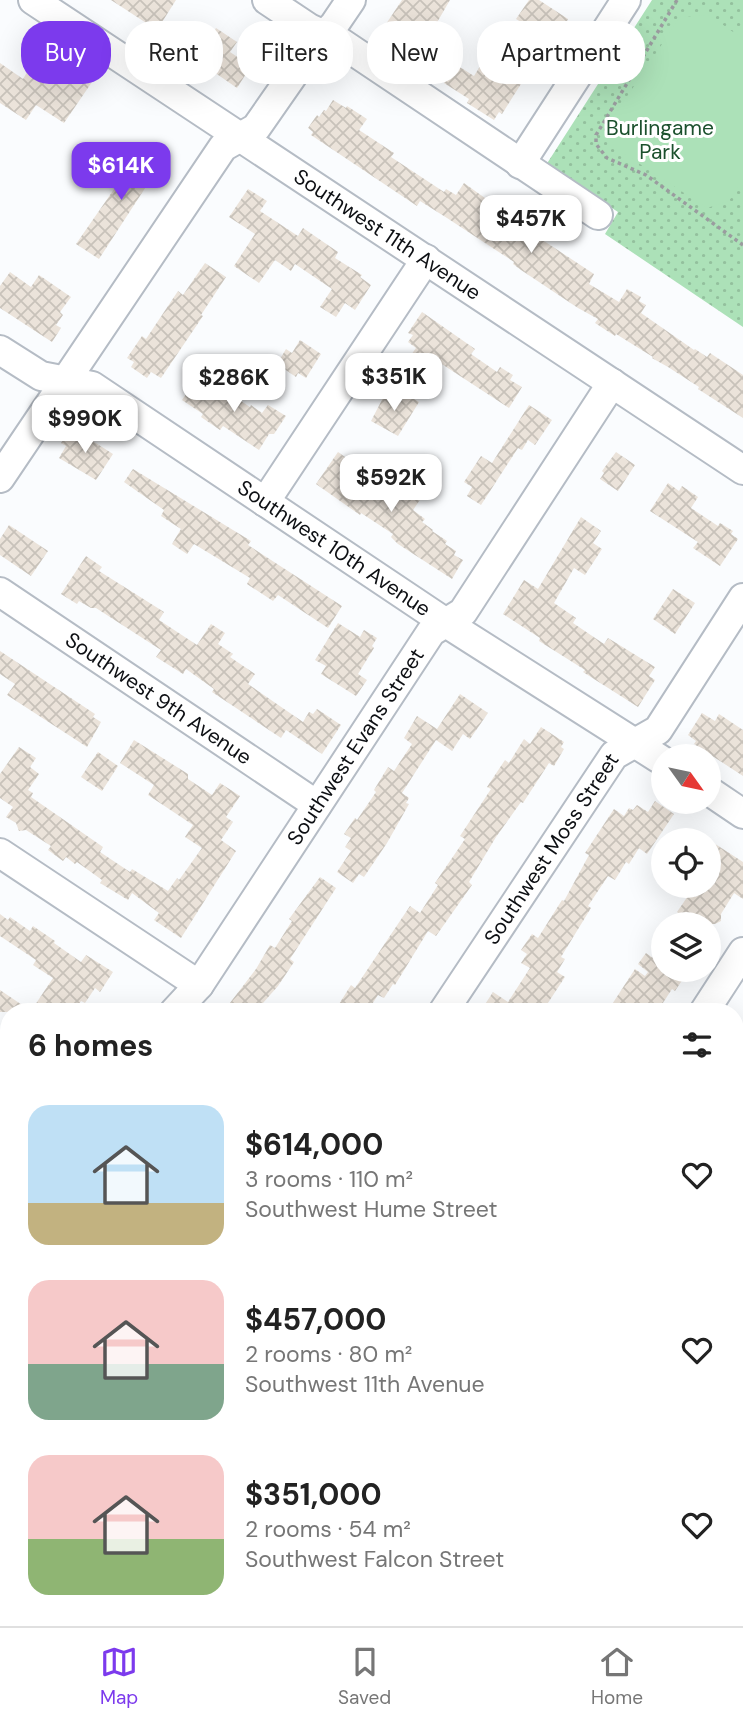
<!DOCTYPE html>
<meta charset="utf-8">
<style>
body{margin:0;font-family:"DM Sans",sans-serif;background:#f6f6f6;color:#222;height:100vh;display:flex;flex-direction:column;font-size:26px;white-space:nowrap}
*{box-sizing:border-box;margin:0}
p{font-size:23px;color:#767676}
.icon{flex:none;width:38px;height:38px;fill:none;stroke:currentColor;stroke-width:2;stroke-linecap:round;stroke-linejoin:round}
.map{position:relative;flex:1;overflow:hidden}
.side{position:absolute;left:0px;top:1003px;width:744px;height:625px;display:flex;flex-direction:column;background:#fff;border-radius:28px 28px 0 0;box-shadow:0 7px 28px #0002}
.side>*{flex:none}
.banner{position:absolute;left:21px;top:21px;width:702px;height:63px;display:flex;gap:14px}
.needle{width:46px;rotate:123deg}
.buttons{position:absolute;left:651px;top:744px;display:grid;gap:14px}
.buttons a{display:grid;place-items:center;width:70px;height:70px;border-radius:50%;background:#fff;box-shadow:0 7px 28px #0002;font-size:35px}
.price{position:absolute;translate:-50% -60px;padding:0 16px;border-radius:14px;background:#fff;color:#222;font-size:23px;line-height:46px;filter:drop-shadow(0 2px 4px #0008)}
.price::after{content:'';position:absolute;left:50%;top:42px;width:21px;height:16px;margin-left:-10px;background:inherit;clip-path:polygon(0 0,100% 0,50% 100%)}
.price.selected{background:#7c3aed;color:#fff}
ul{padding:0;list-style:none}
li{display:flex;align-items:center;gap:21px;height:175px;padding:0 28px}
li span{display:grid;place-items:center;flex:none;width:196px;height:140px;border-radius:21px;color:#555}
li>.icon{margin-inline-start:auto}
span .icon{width:84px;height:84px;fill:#fffc;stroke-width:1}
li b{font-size:30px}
h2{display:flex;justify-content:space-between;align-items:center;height:84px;padding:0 28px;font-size:30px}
.tag{padding:0 24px;border-radius:28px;background:#fff;box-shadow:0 7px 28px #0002;font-size:24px;line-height:63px}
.tag.selected{background:#7c3aed;color:#fff}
.menu{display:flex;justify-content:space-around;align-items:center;height:98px;border-top:2px solid #e0e0e0;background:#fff;font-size:19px;color:#767676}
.menu a{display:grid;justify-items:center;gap:4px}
.menu .selected{color:#7c3aed}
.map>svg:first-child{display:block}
</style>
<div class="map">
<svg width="743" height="1626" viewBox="0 0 743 1626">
<defs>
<pattern id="forest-firs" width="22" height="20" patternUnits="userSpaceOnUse" patternTransform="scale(1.75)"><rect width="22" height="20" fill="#96dfa8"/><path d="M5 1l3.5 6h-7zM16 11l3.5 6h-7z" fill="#80be90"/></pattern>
<pattern id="park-dots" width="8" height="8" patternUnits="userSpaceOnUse" patternTransform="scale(1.75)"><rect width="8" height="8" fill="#ace1b8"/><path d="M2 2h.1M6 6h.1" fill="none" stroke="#93c09d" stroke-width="1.8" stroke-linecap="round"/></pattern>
<pattern id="building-cross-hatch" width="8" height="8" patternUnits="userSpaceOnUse" patternTransform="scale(1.75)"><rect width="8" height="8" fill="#ebe3da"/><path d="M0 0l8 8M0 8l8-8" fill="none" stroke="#c8c2ba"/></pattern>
</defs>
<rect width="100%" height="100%" fill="#fafcfe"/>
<path fill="url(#forest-firs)" d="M743 1508V1599L735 1590V1530Z"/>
<path fill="url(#park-dots)" d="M652 0H743V327L605 234 618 212 546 165Z"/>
<path fill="#ace1b8" d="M709 15 743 39V179L729 201 707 208 614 147 608 125 680 17Z"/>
<path fill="url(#building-cross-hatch)" d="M111 0H176L157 30Z
M402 0H450L428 38 430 39 416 61 378 36Z
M529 0H539L568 19 566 23 571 26 559 43 554 40 552 44 548 41 502 114 499 112 494 120 467 103 469 99 444 83 455 64 474 76 484 60 494 66 521 22 516 19Z
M216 28 237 42 230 52 251 66 237 88 195 59Z
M0 63 23 79 32 64 61 83 71 68 92 82 64 123 36 105 26 120 0 103Z
M333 100 346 108 347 106 367 119 359 130 394 153 391 157 444 192 446 189 456 195 464 183 510 216 520 201 554 224 544 241 594 274 589 284 619 302 627 289 641 297 639 301 646 305 641 313 694 350 695 349 707 357 710 353 743 375V418L698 389 699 387 668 367 652 358 653 357 616 334 615 336 595 323 598 319 578 308 521 270 513 264 514 262 447 218 420 201 417 206 311 135 313 132 308 128 317 115 319 117 324 110 326 111Z
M144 146 166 161 151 184 149 182 99 259 76 244Z
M248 189 267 201 260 211 298 236 303 228 338 252 335 258 362 275 360 277 371 285 355 310 345 303 336 317 320 307 332 289 295 264 291 271 275 260 259 283 234 266 255 234 229 217Z
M205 263 226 277 201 315 203 316 161 378 151 372 147 378 131 367 134 362 127 358 142 336 146 339 178 291 183 295Z
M10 272 31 287 39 275 71 297 60 312 63 315 56 325 61 328 52 342 0 308V286Z
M422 312 475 349 471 354 497 372 500 367 513 375 510 380 522 387 509 408 431 357 419 374 404 365 416 348 408 342 413 335 408 333Z
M300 340 321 354 306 378 298 373 296 377 277 364 286 349 292 353Z
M196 380 208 389 212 382 250 407 251 405 262 413 268 405 286 416 274 434H269L259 450 223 426 220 430 201 417 203 414 182 400Z
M385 394 400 403 406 394 419 402 398 436 371 421Z
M529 405 552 420 535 445 528 440 522 450 518 448 481 505 467 496 472 487 464 482 481 456 492 463Z
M70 430 78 435 80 433 113 454 96 480 59 458 66 446 61 443Z
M338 452 352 462 347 469 391 500 405 477 426 491 413 510 425 519 422 522 433 530 432 531 447 541 445 544 456 551 454 555 463 560 452 579 398 544 391 537 393 534 361 513 360 515 316 484Z
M616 452 635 465 618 491 600 479 604 473 602 471Z
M133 469 251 541 248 545 342 606 328 628 278 595 273 601 247 584 250 578 194 544 187 554 172 544 181 529 161 516 164 510 124 482Z
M668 483 679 491 682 486 698 497 691 508 718 526 720 523 733 531 731 534 738 539 720 566 693 548 698 542 650 511Z
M581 517 601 531 593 543 602 549 585 575 574 568 554 603 576 618 573 623 604 644 608 638 655 667 649 676 655 680 638 707 583 672 585 670 539 641 540 638 503 614 524 580 538 589Z
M9 525 48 551 31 576 0 555V539Z
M86 556 102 567 99 571 164 612 159 620 197 645 211 624 225 633 218 644 233 654 230 657 255 674 248 684 303 722 309 712 313 714 317 709 341 725 322 754 286 730 281 738 212 692 214 689 186 669 183 674 156 657 161 650 96 608H91L79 601 77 604 61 594Z
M673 589 695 603 675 634 653 619Z
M338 623 360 637 364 630 377 638 372 646 374 648 358 674 367 680 356 696 321 674 326 666 315 660Z
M0 651 95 714 93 717 101 722 87 747 7 695 15 684 0 674Z
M460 694 488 713 470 739 463 734 452 751 436 740 402 793 409 798 406 803 409 804 387 843 364 877 359 874 353 883 337 872 351 851 345 847 351 838 344 834 355 818 357 820 376 792 374 790 388 767 394 771 412 744 404 738 417 716 437 729Z
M702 713 715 721 719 714 743 730V776L694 744 696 741 688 735Z
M541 727 564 742 561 747 564 749 554 766 549 763 523 803 521 802 496 837 469 882 472 885 436 936 428 931 395 985 393 984 384 998 378 995 367 1012H334L351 985 355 988 410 906 420 913 438 885 435 883 465 839 460 836 491 789 487 787 505 760 509 763 524 739 530 744Z
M134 740 188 774V779L212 795 220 783 240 796 226 817 233 822 221 840 236 851 181 938 154 920 159 913 132 893 128 900 100 883 102 880 77 862 75 864 66 857 63 861 48 850 51 846 26 830 19 831 16 823 6 817 13 807 0 798V774L19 747 36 758 30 767 39 774 28 790 33 793 31 797 103 847 100 852 130 872 132 869 168 891 177 878 179 880 202 848 185 837 193 825 148 795 154 785 120 763Z
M98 752 118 766 102 791 81 777Z
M655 801 674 814 647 854 639 848 629 864 626 862 615 880 608 876 588 906 591 908 561 957 565 959 557 972 565 977 542 1012H480L493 992 508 1002 530 968 521 963 527 954 521 950 532 934 538 938 562 900 564 901 589 855 585 853 614 809 624 816 629 808 633 810 637 805 648 812Z
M709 840 743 862V899L734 893 721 914V921L715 924H680L684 917 677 912 690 893 696 897 704 886H709Z
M320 877 336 888 290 959 294 962 278 986 255 1012H223L256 969 270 945 275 948 292 921 289 919Z
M0 914 8 920 10 917 30 931 33 926 55 941 54 943 81 962 86 955 113 972 100 992 95 988 85 1003 81 1001 74 1012H0V990L31 1011 53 978 33 965 36 960 0 936Z
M646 953 663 965V970H670L683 979 675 991 672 989 657 1012H607L635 969 645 976 648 972 638 964Z"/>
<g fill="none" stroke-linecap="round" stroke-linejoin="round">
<defs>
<g id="minor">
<path id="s1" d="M33 0 743 470"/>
<path d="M267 0 309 28 340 42 598 215"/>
<path d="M520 164 626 0"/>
<path id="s2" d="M0 350 41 376 92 386 446 623 663 761"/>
<path d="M0 478 223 147 256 128 311 49 334 25 351 0"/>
<path d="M265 502 426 259"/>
<path id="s3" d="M0 592 317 805"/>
<path d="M709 791 743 814"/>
<path d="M0 853 199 985"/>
<path id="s4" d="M174 1012 199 985 431 632 463 612 612 383"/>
<path id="s5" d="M443 1012 614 755 658 730 743 598"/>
<path d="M704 1012 743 952"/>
<path d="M0 1054 9 1055"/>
<path d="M0 1112 9 1118"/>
<path d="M735 1133 743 1134"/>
<path d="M0 1290 9 1285"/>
<path d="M735 1356 743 1353"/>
<path d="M0 1486 9 1487"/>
<path d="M12 1626 126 1619"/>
<path d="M694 1626 696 1619"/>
</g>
<path id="major" d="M735 1429 743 1433
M0 1543 9 1538"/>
<path id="highway" d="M735 1501 743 1509"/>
</defs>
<use href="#minor" stroke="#b5bcc5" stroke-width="32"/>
<use href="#major" stroke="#b5bcc5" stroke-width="38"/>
<use href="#highway" stroke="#b5bcc5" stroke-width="42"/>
<path stroke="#9a9c9f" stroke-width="3.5" stroke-dasharray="3.5 3.5" stroke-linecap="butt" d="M677 0 596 135V144L607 158 646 175 743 245
M735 1462 743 1466"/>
<use href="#minor" stroke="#fff" stroke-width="28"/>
<use href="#major" stroke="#fff" stroke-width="35"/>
<use href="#highway" stroke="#fff" stroke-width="38"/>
</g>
<g text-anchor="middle" stroke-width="6" stroke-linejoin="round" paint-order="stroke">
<g font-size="21" fill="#1b502d" stroke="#fff">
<text x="660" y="135">Burlingame<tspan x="660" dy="24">Park</tspan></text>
</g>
<g font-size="21" fill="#0d0f13" stroke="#fff">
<text dy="7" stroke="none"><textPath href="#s1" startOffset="425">Southwest 11th Avenue</textPath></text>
<text dy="7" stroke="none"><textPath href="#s2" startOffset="392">Southwest 10th Avenue</textPath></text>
<text dy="7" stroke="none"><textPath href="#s3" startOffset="191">Southwest 9th Avenue</textPath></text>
<text dy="7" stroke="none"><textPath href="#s4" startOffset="322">Southwest Evans Street</textPath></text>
<text dy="7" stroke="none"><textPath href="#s5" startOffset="196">Southwest Moss Street</textPath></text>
</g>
</g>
</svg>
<div class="buttons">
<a><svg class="needle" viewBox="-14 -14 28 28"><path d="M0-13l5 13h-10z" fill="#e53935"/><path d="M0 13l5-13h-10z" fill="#767676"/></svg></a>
<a><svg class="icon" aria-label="locate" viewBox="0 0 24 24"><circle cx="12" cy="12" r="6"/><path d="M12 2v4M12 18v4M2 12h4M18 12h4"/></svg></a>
<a><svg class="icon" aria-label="layers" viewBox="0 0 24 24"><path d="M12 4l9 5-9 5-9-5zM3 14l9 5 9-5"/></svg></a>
</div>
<b class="price selected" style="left:121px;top:202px">$614K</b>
<b class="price" style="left:531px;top:255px">$457K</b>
<b class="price" style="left:394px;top:413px">$351K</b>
<b class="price" style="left:234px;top:414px">$286K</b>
<b class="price" style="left:85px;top:455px">$990K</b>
<b class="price" style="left:391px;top:514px">$592K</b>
<div class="banner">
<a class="tag selected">Buy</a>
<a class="tag">Rent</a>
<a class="tag">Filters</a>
<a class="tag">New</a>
<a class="tag">Apartment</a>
</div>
<section class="side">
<h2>6 homes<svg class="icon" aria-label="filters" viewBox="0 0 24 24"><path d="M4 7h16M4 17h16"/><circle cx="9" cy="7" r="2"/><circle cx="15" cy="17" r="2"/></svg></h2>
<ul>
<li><span style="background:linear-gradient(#bfe0f5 70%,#c2b280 0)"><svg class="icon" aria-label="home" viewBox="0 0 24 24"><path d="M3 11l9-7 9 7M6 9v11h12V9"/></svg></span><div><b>$614,000</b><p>3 rooms · 110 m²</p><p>Southwest Hume Street</p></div><svg class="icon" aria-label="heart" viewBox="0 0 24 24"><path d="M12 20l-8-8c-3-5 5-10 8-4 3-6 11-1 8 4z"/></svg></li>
<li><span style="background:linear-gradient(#f6c9c9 60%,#7fa58c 0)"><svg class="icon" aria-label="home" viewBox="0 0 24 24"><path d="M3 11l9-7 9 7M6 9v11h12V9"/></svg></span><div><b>$457,000</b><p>2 rooms · 80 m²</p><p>Southwest 11th Avenue</p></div><svg class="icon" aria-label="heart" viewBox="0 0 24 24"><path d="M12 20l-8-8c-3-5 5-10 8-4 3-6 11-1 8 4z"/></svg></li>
<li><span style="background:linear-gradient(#f6c9c9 60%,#8fb573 0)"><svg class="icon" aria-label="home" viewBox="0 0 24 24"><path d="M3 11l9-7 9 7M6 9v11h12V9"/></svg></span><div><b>$351,000</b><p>2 rooms · 54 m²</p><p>Southwest Falcon Street</p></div><svg class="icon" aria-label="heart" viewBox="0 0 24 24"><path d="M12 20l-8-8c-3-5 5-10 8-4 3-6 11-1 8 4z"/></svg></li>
</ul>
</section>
</div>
<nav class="menu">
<a class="selected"><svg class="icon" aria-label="map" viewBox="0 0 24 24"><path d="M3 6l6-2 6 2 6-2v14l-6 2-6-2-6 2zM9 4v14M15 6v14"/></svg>Map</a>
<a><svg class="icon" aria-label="saved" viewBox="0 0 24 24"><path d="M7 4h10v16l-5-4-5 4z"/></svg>Saved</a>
<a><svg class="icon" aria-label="home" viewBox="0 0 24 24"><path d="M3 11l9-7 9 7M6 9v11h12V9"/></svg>Home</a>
</nav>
